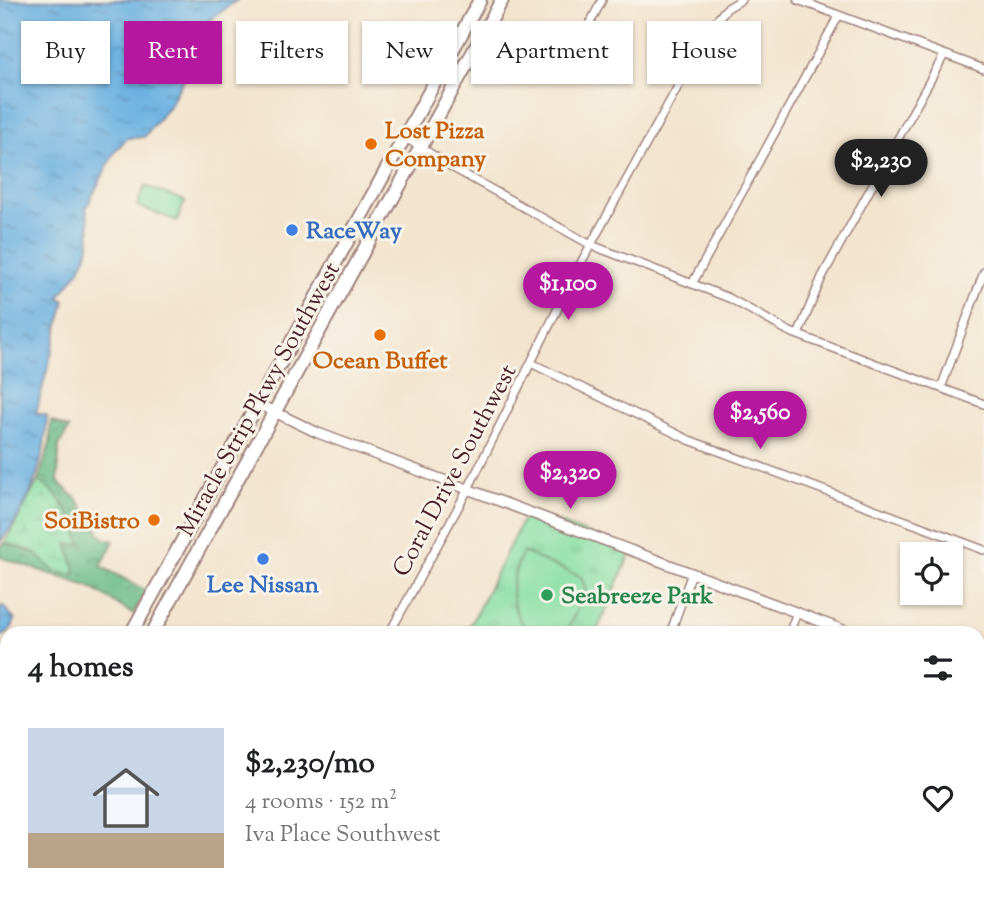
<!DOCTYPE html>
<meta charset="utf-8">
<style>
body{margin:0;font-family:"Sorts Mill Goudy",serif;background:#f2f2f2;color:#202124;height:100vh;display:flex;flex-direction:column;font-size:26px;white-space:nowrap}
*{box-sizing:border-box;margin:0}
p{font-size:23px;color:#757577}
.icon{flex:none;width:38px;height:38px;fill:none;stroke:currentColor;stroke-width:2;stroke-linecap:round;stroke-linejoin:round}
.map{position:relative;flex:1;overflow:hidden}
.panel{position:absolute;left:0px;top:626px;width:985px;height:275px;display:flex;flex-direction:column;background:#fff;border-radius:21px 21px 0 0;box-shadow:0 2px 5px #0004}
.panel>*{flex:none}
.hud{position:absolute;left:21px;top:21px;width:943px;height:63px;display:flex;gap:14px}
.tools{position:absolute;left:900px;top:542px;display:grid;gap:14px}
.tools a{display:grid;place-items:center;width:63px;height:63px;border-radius:0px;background:#fff;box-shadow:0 2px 5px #0004;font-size:35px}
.price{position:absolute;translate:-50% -60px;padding:0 16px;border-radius:24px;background:#b5179e;color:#fff;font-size:23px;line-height:46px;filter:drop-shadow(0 2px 4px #0008)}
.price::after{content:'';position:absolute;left:50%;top:42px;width:21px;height:16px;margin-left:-10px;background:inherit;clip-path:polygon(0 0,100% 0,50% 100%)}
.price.selected{background:#222;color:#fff}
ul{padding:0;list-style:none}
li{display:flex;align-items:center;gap:21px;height:175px;padding:0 28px}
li+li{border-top:2px solid #e0e0e0}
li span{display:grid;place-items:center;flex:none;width:196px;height:140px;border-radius:0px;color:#555}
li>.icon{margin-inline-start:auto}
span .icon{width:84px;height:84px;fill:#fffc;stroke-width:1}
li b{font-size:30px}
h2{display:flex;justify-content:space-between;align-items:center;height:84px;padding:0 28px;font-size:30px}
.pill{padding:0 24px;border-radius:0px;background:#fff;box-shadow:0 2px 5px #0004;font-size:24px;line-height:63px}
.pill.selected{background:#b5179e;color:#fff}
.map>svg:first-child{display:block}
</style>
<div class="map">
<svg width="984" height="900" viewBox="0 0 984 900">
<defs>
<pattern id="grass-tufts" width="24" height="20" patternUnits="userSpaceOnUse" patternTransform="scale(1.75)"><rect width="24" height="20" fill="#89e0a4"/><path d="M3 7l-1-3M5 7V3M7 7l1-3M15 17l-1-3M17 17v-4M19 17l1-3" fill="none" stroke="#78c08d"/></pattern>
<pattern id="forest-crowns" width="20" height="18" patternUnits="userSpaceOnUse" patternTransform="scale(1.75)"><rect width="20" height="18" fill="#6ebe8a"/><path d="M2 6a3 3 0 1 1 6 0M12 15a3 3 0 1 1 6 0" fill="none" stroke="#5c9a71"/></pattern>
<pattern id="wetland-marsh" width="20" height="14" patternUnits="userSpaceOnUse" patternTransform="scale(1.75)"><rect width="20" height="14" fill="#89e0a4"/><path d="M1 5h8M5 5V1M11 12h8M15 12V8" fill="none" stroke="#78c08d"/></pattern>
<pattern id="water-ripples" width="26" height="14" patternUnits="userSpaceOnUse" patternTransform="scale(1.75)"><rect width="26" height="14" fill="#6ab1e1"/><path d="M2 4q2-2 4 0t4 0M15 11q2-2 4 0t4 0" fill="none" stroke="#598fb7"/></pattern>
</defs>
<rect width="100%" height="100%" fill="#f7f3e8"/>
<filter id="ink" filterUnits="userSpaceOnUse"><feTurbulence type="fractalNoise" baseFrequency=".0143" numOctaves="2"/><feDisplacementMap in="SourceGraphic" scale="14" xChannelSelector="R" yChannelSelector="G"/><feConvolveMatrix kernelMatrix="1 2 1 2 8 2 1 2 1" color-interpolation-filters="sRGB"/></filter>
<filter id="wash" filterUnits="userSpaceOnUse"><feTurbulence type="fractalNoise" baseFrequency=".00686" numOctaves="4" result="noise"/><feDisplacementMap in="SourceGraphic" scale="28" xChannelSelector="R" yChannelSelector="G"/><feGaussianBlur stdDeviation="1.57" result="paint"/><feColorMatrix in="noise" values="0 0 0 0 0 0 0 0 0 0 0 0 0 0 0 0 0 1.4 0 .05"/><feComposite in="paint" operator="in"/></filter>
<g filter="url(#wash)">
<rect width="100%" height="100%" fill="#f3e4cd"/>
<path fill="url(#grass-tufts)" stroke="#6a8068" stroke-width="2" d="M527 511 632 550 596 633 466 634Z"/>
<path fill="url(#forest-crowns)" stroke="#5c6e5a" stroke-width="2" d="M51 421 69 429 59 445 58 482 77 499 103 538 114 541 101 566 146 591 133 614 90 587 0 557V547L5 543 38 554 54 571 74 566 67 544 71 543 77 530C68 511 58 492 38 481L50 443Z
M577 894H638L653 900H575Z"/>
<path fill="url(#wetland-marsh)" stroke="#6a8068" stroke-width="2" d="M38 481C62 494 74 520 81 545L67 544 76 573 71 575 54 571 34 552 5 543Z"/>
<path fill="#89e0a4" stroke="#6a8068" stroke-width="2" d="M145 186 185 201 177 221 137 206Z
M523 552 581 577 586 590 566 633H529C507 607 508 582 523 552Z"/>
<path fill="url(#water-ripples)" stroke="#5a6886" stroke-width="2" d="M0 0H237L203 25 187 73 169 106 144 137 127 138 115 151 86 208C97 250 84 265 59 297L65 301 36 413 47 416C46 460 29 509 0 542Z
M3 606 15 620C13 627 8 636 0 636V607Z"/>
</g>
<g filter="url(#ink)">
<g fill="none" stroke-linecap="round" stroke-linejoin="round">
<defs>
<path id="minor" d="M798 0 984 69
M589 25 602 0
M404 137 455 169 591 245 729 298 790 332 984 404
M692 284 839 15
M798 335 822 277 944 55
M531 363 689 440 984 550
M941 388 984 272
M389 634 467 491 577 270 709 30 726 9 741 0
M670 634 692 573
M789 634 797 612
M794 894 809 900
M242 900 245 894
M432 900 434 894
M570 900 572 894
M829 900 831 894"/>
<path id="tertiary" d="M258 404 318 433 854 634
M978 680 984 683"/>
<path id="trunk" d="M131 634 480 0
M152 634 502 0
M0 871 7 858
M4 900 8 894"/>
</defs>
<use href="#minor" stroke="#9e827c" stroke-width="10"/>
<use href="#tertiary" stroke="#9e827c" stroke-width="12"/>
<use href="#trunk" stroke="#9e827c" stroke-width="16"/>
<use href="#minor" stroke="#fff" stroke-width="7"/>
<use href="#tertiary" stroke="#fff" stroke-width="9"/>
<use href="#trunk" stroke="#fff" stroke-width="12"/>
</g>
</g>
<g fill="#e8710a" stroke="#f7f3e8" stroke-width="2.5">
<circle cx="371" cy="144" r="7"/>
<circle cx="380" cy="335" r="7"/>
<circle cx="154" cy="520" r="7"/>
</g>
<g fill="#3f7fe0" stroke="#f7f3e8" stroke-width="2.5">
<circle cx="292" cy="230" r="7"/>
<circle cx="263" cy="559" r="7"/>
</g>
<circle fill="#2e9e5b" stroke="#f7f3e8" stroke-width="2.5" cx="547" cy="595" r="7"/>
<g text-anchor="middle" stroke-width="6" stroke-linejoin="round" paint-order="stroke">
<g font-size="24" font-weight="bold" fill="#c56008" stroke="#f7f3e8" text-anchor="start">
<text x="385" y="138">Lost Pizza<tspan x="385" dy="28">Company</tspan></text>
<text x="380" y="368" text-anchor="middle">Ocean Buffet</text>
<text x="140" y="528" text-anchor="end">SoiBistro</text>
</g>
<g font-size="24" font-weight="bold" fill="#366cbe" stroke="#f7f3e8" text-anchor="start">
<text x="306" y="238">RaceWay</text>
<text x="263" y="592" text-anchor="middle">Lee Nissan</text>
</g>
<g font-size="24" fill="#4a1f2b" stroke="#f7f3e8">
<text transform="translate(258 399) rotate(-61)" y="8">Miracle Strip Pkwy Southwest</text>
<text transform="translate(454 470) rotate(-62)" y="8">Coral Drive Southwest</text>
</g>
<g font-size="24" font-weight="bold" fill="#27864d" stroke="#f7f3e8" text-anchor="start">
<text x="561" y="603">Seabreeze Park</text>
</g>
</g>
</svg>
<div class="tools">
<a><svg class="icon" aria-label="locate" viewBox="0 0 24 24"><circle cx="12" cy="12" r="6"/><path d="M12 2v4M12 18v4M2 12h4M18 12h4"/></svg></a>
</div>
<b class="price selected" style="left:881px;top:199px">$2,230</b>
<b class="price" style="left:568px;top:322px">$1,100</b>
<b class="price" style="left:760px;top:451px">$2,560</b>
<b class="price" style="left:570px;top:511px">$2,320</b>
<div class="hud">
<a class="pill">Buy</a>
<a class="pill selected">Rent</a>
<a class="pill">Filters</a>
<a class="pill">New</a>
<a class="pill">Apartment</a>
<a class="pill">House</a>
</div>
<section class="panel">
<h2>4 homes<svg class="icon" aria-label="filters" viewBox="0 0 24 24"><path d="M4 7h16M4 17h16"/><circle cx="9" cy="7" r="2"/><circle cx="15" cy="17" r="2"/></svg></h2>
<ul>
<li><span style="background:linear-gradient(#c9d6e8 75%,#b9a48a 0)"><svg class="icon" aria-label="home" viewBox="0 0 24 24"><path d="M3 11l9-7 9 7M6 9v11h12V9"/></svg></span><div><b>$2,230/mo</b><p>4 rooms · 152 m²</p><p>Iva Place Southwest</p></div><svg class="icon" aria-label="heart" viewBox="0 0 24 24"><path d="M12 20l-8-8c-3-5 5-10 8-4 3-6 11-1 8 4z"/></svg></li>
</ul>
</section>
</div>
